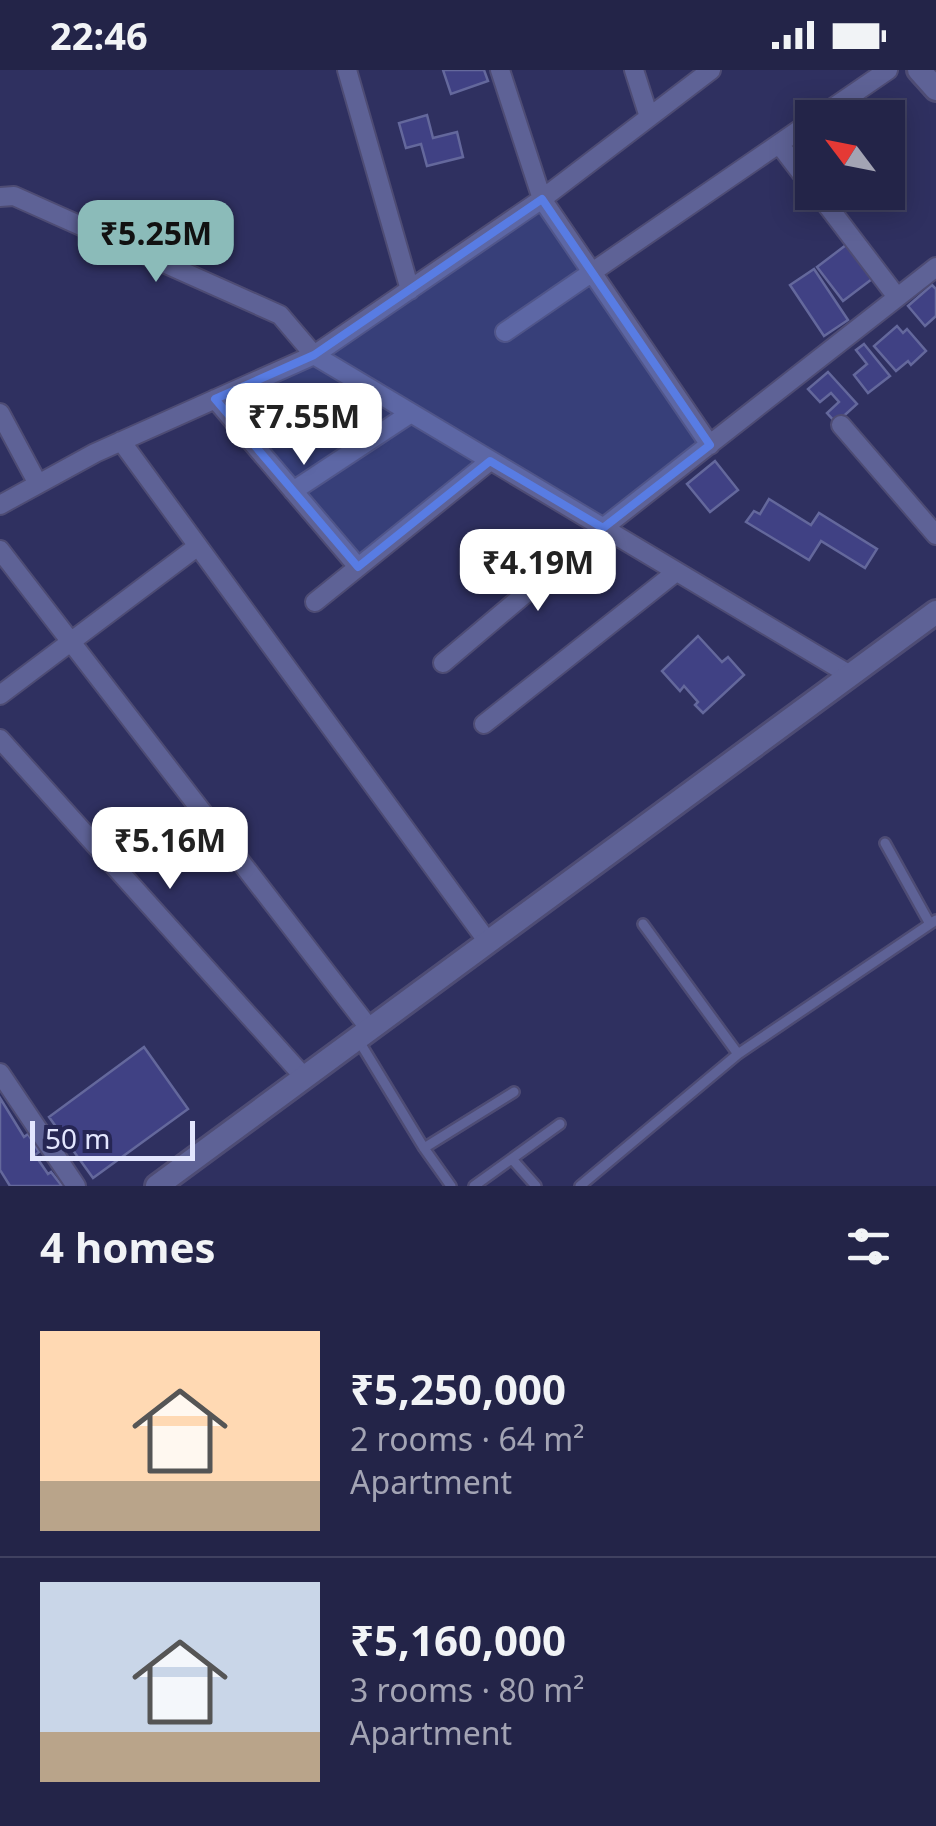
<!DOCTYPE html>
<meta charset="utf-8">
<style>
body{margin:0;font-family:"Noto Sans",sans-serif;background:#2b2c4f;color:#f1f3f6;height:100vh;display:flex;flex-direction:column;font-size:38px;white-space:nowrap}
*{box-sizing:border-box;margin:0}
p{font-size:32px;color:#a3a4b4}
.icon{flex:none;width:55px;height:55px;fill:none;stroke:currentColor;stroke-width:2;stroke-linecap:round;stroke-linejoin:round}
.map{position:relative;height:1116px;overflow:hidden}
.drawer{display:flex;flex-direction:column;background:#232448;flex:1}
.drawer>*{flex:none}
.needle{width:65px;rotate:302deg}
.buttons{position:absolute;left:795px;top:30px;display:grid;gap:20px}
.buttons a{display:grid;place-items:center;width:110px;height:110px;border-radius:0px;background:#232448;box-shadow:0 5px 25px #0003,0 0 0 2px #404160;font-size:50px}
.scale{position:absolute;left:30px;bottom:25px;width:165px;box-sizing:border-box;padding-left:10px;border:5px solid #e3e6fe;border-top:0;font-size:28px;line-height:35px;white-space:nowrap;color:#e3e6fe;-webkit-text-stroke:8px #262654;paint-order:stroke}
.price{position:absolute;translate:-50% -85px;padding:0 22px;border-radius:20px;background:#fff;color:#222;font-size:32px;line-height:65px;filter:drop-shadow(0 2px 5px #0008)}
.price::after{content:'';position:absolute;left:50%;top:60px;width:30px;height:22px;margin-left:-15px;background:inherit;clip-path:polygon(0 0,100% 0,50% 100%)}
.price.active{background:#8bbbb9;color:#111}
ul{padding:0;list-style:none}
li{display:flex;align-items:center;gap:30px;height:250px;padding:0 40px}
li+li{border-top:2px solid #404160}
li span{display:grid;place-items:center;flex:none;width:280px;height:200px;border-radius:0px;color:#555}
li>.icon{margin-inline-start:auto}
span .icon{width:120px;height:120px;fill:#fffc;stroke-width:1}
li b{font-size:42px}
h2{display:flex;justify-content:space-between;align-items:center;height:120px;padding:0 40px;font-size:42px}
.status{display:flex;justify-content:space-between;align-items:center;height:70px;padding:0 50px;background:#232448;direction:ltr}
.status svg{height:28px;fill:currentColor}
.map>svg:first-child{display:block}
</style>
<div class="status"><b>22:46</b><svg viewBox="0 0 49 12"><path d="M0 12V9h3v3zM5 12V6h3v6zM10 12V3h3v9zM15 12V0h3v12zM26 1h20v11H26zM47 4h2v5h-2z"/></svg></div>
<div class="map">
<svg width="936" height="1116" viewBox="0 0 936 1116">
<rect width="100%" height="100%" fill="#2f3060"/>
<path fill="#404184" stroke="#64689c" stroke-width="2.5" d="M443 0H484L488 11 451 24Z
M427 45 433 68 457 62 463 87 427 96 421 74 406 78 399 53Z
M846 175 872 209 843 231 817 197Z
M814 199 848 250 824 266 790 215Z
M932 215 936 219V246L925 256 908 236Z
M897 256 903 263 907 259 926 281 911 295 908 291 896 301 874 276Z
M864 274 890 306 868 323 854 305 867 294 856 280Z
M828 302 857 334 836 353 827 343 839 332 831 323 820 332 808 319Z
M715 391 738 420 710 442 687 414Z
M769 429 811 455 819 443 877 479 865 498 821 471 809 490 746 452 754 441 760 444Z
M698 566 722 592 728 587 744 605 703 643 695 635 698 632 684 616 680 621 662 601Z
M144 977 188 1039 93 1108 49 1047Z
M0 1028 24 1067 28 1064 39 1082 35 1085 48 1104 51 1102 62 1116H10L0 1100Z"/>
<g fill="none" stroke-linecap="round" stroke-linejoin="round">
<defs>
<path id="service" d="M885 773 930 854
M643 854 738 984
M359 971 424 1078 451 1116
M424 1078 514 1022
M512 1089 536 1116
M474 1116 560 1054
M580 1116 738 984 936 850"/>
<path id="minor" d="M347 0 410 220
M500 0 542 129 710 375
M634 0 649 47
M818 48 888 0
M779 74 812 117
M817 122 897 227
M0 127 14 126 280 245 314 285 850 605
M505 262 812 51
M215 329 358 497
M0 343 38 414
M841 355 936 465
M121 371 488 872
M293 421 411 343
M0 435 95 383 314 285 542 129 711 0
M0 480 370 959
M315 532 490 391
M443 593 603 458 936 197
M0 625 198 476
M484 654 676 502
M0 669 304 1007
M0 1003 76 1116"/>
<path id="tertiary" d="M919 0 936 19
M157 1116 936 542"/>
</defs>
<use href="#service" stroke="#4e4c74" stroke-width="14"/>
<use href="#minor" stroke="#4e4c74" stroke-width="22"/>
<use href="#tertiary" stroke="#4e4c74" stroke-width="28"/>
<use href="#service" stroke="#5e6296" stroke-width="9"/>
<use href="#minor" stroke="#5e6296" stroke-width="18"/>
<use href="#tertiary" stroke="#5e6296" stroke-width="22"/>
</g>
<path fill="#587ce3" fill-opacity="0.2" stroke="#587ce3" stroke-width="8" stroke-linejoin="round" d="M542 129 710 375 603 458 490 391 358 497 215 329 314 285Z"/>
</svg>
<div class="buttons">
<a><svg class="needle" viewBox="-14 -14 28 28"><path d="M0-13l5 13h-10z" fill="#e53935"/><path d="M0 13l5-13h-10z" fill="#a3a4b4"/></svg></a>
</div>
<div class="scale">50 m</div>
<b class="price active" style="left:156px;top:215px">₹5.25M</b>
<b class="price" style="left:304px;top:398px">₹7.55M</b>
<b class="price" style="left:538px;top:544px">₹4.19M</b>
<b class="price" style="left:170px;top:822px">₹5.16M</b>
</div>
<section class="drawer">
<h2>4 homes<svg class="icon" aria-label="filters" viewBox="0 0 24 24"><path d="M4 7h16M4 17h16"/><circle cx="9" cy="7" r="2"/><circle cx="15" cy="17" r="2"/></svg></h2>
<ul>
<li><span style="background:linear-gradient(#ffd9b3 75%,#b9a48a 0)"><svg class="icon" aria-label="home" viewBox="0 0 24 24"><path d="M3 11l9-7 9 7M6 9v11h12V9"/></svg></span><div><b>₹5,250,000</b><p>2 rooms · 64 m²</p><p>Apartment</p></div></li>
<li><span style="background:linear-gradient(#c9d6e8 75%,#b9a48a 0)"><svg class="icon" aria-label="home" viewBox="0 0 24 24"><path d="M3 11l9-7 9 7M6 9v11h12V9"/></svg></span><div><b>₹5,160,000</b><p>3 rooms · 80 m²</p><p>Apartment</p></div></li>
</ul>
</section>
